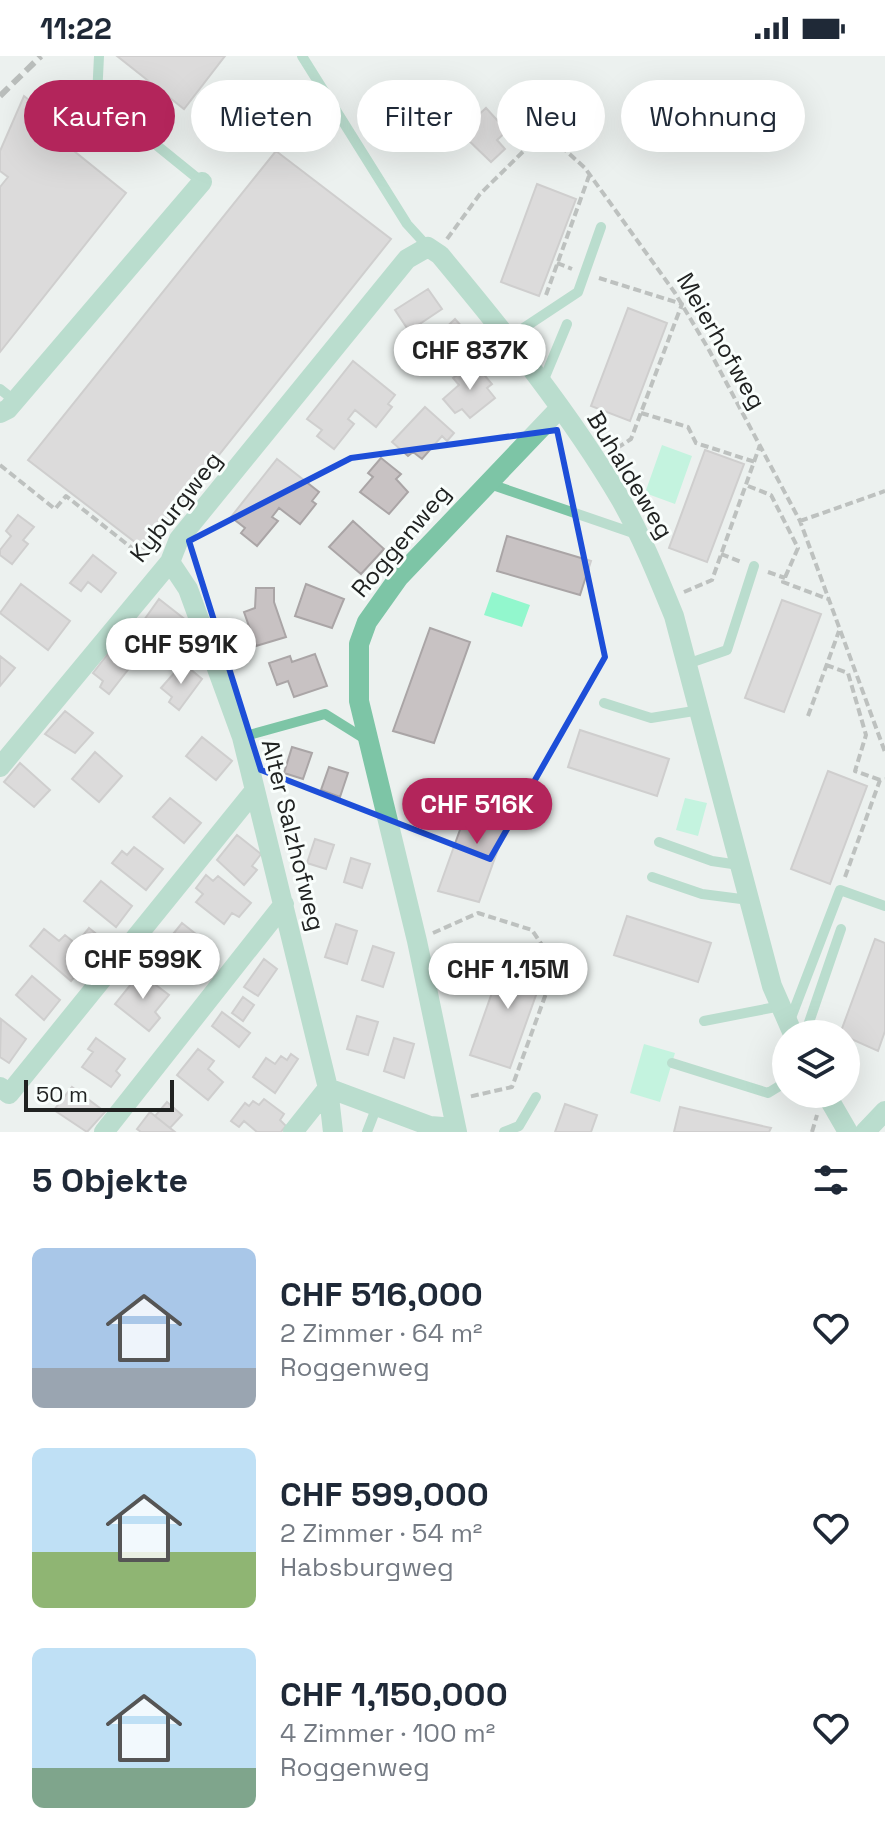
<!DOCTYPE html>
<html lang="de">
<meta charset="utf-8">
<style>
body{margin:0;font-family:"Space Grotesk",sans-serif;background:#f6f6f7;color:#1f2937;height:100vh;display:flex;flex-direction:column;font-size:30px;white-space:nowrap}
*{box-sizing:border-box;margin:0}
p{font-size:26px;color:#747a83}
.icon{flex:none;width:44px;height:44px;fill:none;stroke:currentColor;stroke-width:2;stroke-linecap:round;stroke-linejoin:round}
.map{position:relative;height:1076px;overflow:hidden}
.drawer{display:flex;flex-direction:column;background:#fff;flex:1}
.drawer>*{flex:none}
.guide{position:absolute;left:24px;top:24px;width:838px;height:72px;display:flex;gap:16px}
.tools{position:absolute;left:772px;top:964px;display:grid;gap:16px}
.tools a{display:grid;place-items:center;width:88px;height:88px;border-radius:50%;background:#fff;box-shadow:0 8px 32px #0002;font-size:40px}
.scale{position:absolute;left:24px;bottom:20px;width:150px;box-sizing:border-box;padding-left:8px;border:4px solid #202221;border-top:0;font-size:22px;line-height:28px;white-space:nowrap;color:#202221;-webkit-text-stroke:6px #f9fefc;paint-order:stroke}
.price{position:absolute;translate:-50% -68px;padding:0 18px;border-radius:28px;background:#fff;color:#222;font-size:26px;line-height:52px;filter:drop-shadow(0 2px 4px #0008)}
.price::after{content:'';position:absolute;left:50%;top:48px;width:24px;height:18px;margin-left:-12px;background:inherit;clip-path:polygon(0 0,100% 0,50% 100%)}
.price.active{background:#b3255b;color:#fff}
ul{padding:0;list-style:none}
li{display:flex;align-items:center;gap:24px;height:200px;padding:0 32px}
li span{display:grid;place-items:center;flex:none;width:224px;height:160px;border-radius:12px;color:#555}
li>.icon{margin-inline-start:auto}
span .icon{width:96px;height:96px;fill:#fffc;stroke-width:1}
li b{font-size:34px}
h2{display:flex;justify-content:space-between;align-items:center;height:96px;padding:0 32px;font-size:34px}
.pill{padding:0 28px;border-radius:36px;background:#fff;box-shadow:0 8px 32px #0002;font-size:28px;line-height:72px}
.pill.active{background:#b3255b;color:#fff}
.status{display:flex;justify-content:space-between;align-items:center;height:56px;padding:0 40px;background:#fff;direction:ltr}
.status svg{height:22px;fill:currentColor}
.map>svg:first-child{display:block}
</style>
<div class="status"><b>11:22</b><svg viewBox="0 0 49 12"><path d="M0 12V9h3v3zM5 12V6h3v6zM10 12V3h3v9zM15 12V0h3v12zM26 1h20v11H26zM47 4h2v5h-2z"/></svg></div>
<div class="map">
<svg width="885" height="1076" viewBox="0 0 885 1076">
<rect width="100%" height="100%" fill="#ecf1ef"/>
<path fill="#92f7cd" d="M662 389 692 400 675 448 645 437Z
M492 536 530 549 522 571 484 559Z
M685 742 707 747 698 780 676 774Z
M644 988 675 997 660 1046 630 1037Z"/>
<path fill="#c8c2c3" stroke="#aaa5a6" stroke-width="2" d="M117 0H225L184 53Z
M24 40 55 65 48 74 126 137 0 296V131L8 121 0 115V95Z
M486 52 507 75 497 84 505 93 491 106 462 78V74Z
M276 95 391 183 144 493 28 404Z
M537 128 576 143 539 240 501 226Z
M428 233 442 253 409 275 395 254Z
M628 252 667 267 630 365 591 350Z
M455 263 471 281 450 300 434 283Z
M353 305 395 339 388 348 392 351 376 371 355 354 348 363 354 368 334 393 317 380 322 374 307 363Z
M474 307 492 328 487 332 495 342 470 362 462 353 455 357 443 343 459 329 453 322Z
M425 351 454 377 447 385 442 380 422 403 413 396 408 400 392 386Z
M705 394 744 408 707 506 669 492Z
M381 402 401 418 396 423 408 436 389 458 360 436 373 421 368 417Z
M277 403 319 436 312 445 316 448 300 468 279 452 272 461 278 465 257 490 241 477 245 472 231 461Z
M18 459 34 471 23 484 28 488 12 508 0 499V494L11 480 6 475Z
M353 465 384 493 361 518 329 491Z
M507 480 591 505 580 539 497 515Z
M93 499 116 517 101 536 88 526 81 535 70 527Z
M21 528 70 565 48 594 0 557Z
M306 528 344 543 332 572 295 560Z
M256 532H274V546L286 581 256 590 244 556 255 552Z
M159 543 187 565 164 592 154 585 160 578 144 564Z
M782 544 821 558 784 656 745 642Z
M430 572 470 586 434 687 393 675Z
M114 590 134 606 109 638 100 631 103 625 93 617Z
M315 598 327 630 294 641 288 625 277 629 269 607 290 600 292 606Z
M0 600 15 612 0 630Z
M183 607 202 623 179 654 169 646 172 641 161 632Z
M65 655 93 677 75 697 45 678Z
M580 674 669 703 657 740 568 711Z
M202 681 232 705 216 724 186 700Z
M292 691 312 697 303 723 284 717Z
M95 696 122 720 99 746 72 723Z
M20 707 50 734 34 751 4 726Z
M329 711 348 717 340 741 321 734Z
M828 715 867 730 830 828 791 813Z
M475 732 515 746 479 846 438 835Z
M170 742 201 767 184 787 153 761Z
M237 779 261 798 252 810 257 814 244 829 217 804Z
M315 783 334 789 326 813 307 807Z
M134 791 163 813 146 834 112 807 122 795 127 799Z
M351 802 370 808 362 832 344 826Z
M206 819 213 825 218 820 251 847 239 861 232 857 224 868 196 846 203 838 196 832Z
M101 825 132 850 116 871 84 845Z
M627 860 711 887 698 926 614 899Z
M182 867 216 894 194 920 172 905 168 908 157 898Z
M336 868 357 875 347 908 325 901Z
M89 872 105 885 71 925 30 890 44 873 59 885 65 879 76 888Z
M875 883 885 887V975L878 995 840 978Z
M373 890 394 897 383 931 362 924Z
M506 897 546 911 510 1012 470 999Z
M264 903 277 913 258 940 244 931Z
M140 917 169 939 155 956 160 962 149 975 115 948Z
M32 920 60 944 44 964 16 939Z
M243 941 254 949 243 965 232 957Z
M222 956 250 977 239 991 212 970Z
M357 960 378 966 368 999 347 993Z
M1 963 26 983 9 1007 0 1001Z
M96 982 125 1003 116 1015 120 1019 111 1031 82 1011 93 996 88 993Z
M394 982 414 988 404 1022 384 1015Z
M198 993 214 1005 208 1013 223 1026 208 1044 177 1019Z
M291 998 298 1003 275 1037 253 1021 266 1002 275 1008 281 1000 287 1004Z
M72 1031 105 1056 87 1076 54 1054Z
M264 1043 284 1058 280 1064 286 1070 281 1076H257L244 1065 239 1071 231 1065 245 1047 249 1050 253 1045 259 1049Z
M167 1046 182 1059 170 1072 155 1060Z
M565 1048 597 1059 591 1076H555Z
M680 1051 771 1072 769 1076H674Z
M150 1056 175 1076H141L137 1073Z"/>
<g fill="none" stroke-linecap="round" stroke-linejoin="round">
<path stroke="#848886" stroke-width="4" stroke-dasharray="8 4" stroke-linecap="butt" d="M447 183 480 138 544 75 585 112 675 237 709 294 800 465 885 696
M557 207 572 213
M599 222 682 248 631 383 614 394
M546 239 589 120
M641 357 688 371 696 387 755 406
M0 409 55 453 66 440 147 504
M748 430 771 439 798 492 783 526 828 543
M800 465 885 435
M721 498 741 506
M768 516 785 522
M684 536 712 524 760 389
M826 609 848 617 866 679 855 715 880 724
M808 660 839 575
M845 821 880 724 885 723
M433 877 478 857 532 874 556 910 512 1031 468 1041
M812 1076 817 1059"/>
<path stroke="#7dc5a6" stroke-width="10" d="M99 0 97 41 202 126
M302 0 407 168 428 191
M507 283 578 236 601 171
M542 328 567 268
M0 333 15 345
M487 427 639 479
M687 608 727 594 754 510
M604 647 651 662 700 654
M242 681 325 658 365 683
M659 786 712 805 739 809
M652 821 702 838 749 844
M704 965 781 950
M789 967 840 834 885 850
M805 978 841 873
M672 1007 768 1037 786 1026
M367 1076 377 1050
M504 1076 519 1070 536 1041"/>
<path stroke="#7dc5a6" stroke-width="20" d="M0 357 8 353 202 126
M170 506 188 533 242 681 328 1032 333 1076
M0 711 170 506 179 483 407 203 428 191 440 199C504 276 570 357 621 444 642 481 658 521 674 560L772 930 793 978
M0 1031 9 1038 255 734
M328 1032 430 1070 455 1072
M826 1038 848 1076
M104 1076 284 848
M293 1076 328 1032
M457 1076 417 885 359 645V588L367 566 399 521 560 352
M865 1076 885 1055"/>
<path stroke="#7b7f7d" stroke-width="6" stroke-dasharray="12 6" stroke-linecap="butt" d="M0 40 41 0"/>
</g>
<path d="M0 0H885V1076H0ZM557 374 605 601 490 803 261 714 189 485 351 402Z" fill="#ecf1ef" fill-opacity=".55" fill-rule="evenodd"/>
<path fill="none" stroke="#1d4ed8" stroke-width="6" stroke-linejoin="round" d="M557 374 605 601 490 803 261 714 189 485 351 402Z"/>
<g text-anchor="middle" stroke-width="6" stroke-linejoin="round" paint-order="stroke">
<g font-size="24" fill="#202221" stroke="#f9fefc">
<text transform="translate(721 285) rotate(60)" y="8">Meierhofweg</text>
<text transform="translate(630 419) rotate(59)" y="8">Buhaldeweg</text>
<text transform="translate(176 451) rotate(-52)" y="8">Kyburgweg</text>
<text transform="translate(401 485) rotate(-50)" y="8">Roggenweg</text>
<text transform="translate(293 779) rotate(76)" y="8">Alter Salzhofweg</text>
</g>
</g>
</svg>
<div class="tools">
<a><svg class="icon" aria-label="layers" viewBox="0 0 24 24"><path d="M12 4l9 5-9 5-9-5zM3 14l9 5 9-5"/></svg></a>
</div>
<div class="scale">50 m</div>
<b class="price" style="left:470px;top:336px">CHF 837K</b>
<b class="price" style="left:181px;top:630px">CHF 591K</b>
<b class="price active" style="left:477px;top:790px">CHF 516K</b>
<b class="price" style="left:143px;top:945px">CHF 599K</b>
<b class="price" style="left:508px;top:955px">CHF 1.15M</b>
<div class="guide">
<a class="pill active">Kaufen</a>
<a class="pill">Mieten</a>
<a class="pill">Filter</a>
<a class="pill">Neu</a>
<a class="pill">Wohnung</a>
</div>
</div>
<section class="drawer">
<h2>5 Objekte<svg class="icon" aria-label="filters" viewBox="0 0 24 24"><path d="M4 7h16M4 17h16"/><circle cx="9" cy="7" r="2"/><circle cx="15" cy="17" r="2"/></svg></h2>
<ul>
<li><span style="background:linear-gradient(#a9c7e8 75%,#9aa5b1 0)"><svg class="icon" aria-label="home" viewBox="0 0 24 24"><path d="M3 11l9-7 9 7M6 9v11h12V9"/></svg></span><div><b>CHF 516,000</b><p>2 Zimmer · 64 m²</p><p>Roggenweg</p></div><svg class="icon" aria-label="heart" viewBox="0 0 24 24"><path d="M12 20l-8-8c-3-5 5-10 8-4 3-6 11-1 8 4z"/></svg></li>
<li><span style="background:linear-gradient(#bfe0f5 65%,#8fb573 0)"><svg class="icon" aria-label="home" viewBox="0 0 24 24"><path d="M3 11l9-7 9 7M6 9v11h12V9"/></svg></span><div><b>CHF 599,000</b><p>2 Zimmer · 54 m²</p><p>Habsburgweg</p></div><svg class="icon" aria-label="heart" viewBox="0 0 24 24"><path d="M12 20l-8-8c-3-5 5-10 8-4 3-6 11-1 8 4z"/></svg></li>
<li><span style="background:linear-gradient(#bfe0f5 75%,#7fa58c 0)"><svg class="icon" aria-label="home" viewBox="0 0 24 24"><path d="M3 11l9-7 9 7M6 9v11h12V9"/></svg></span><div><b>CHF 1,150,000</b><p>4 Zimmer · 100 m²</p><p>Roggenweg</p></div><svg class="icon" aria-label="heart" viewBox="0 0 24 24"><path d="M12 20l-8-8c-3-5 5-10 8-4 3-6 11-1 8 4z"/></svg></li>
</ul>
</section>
